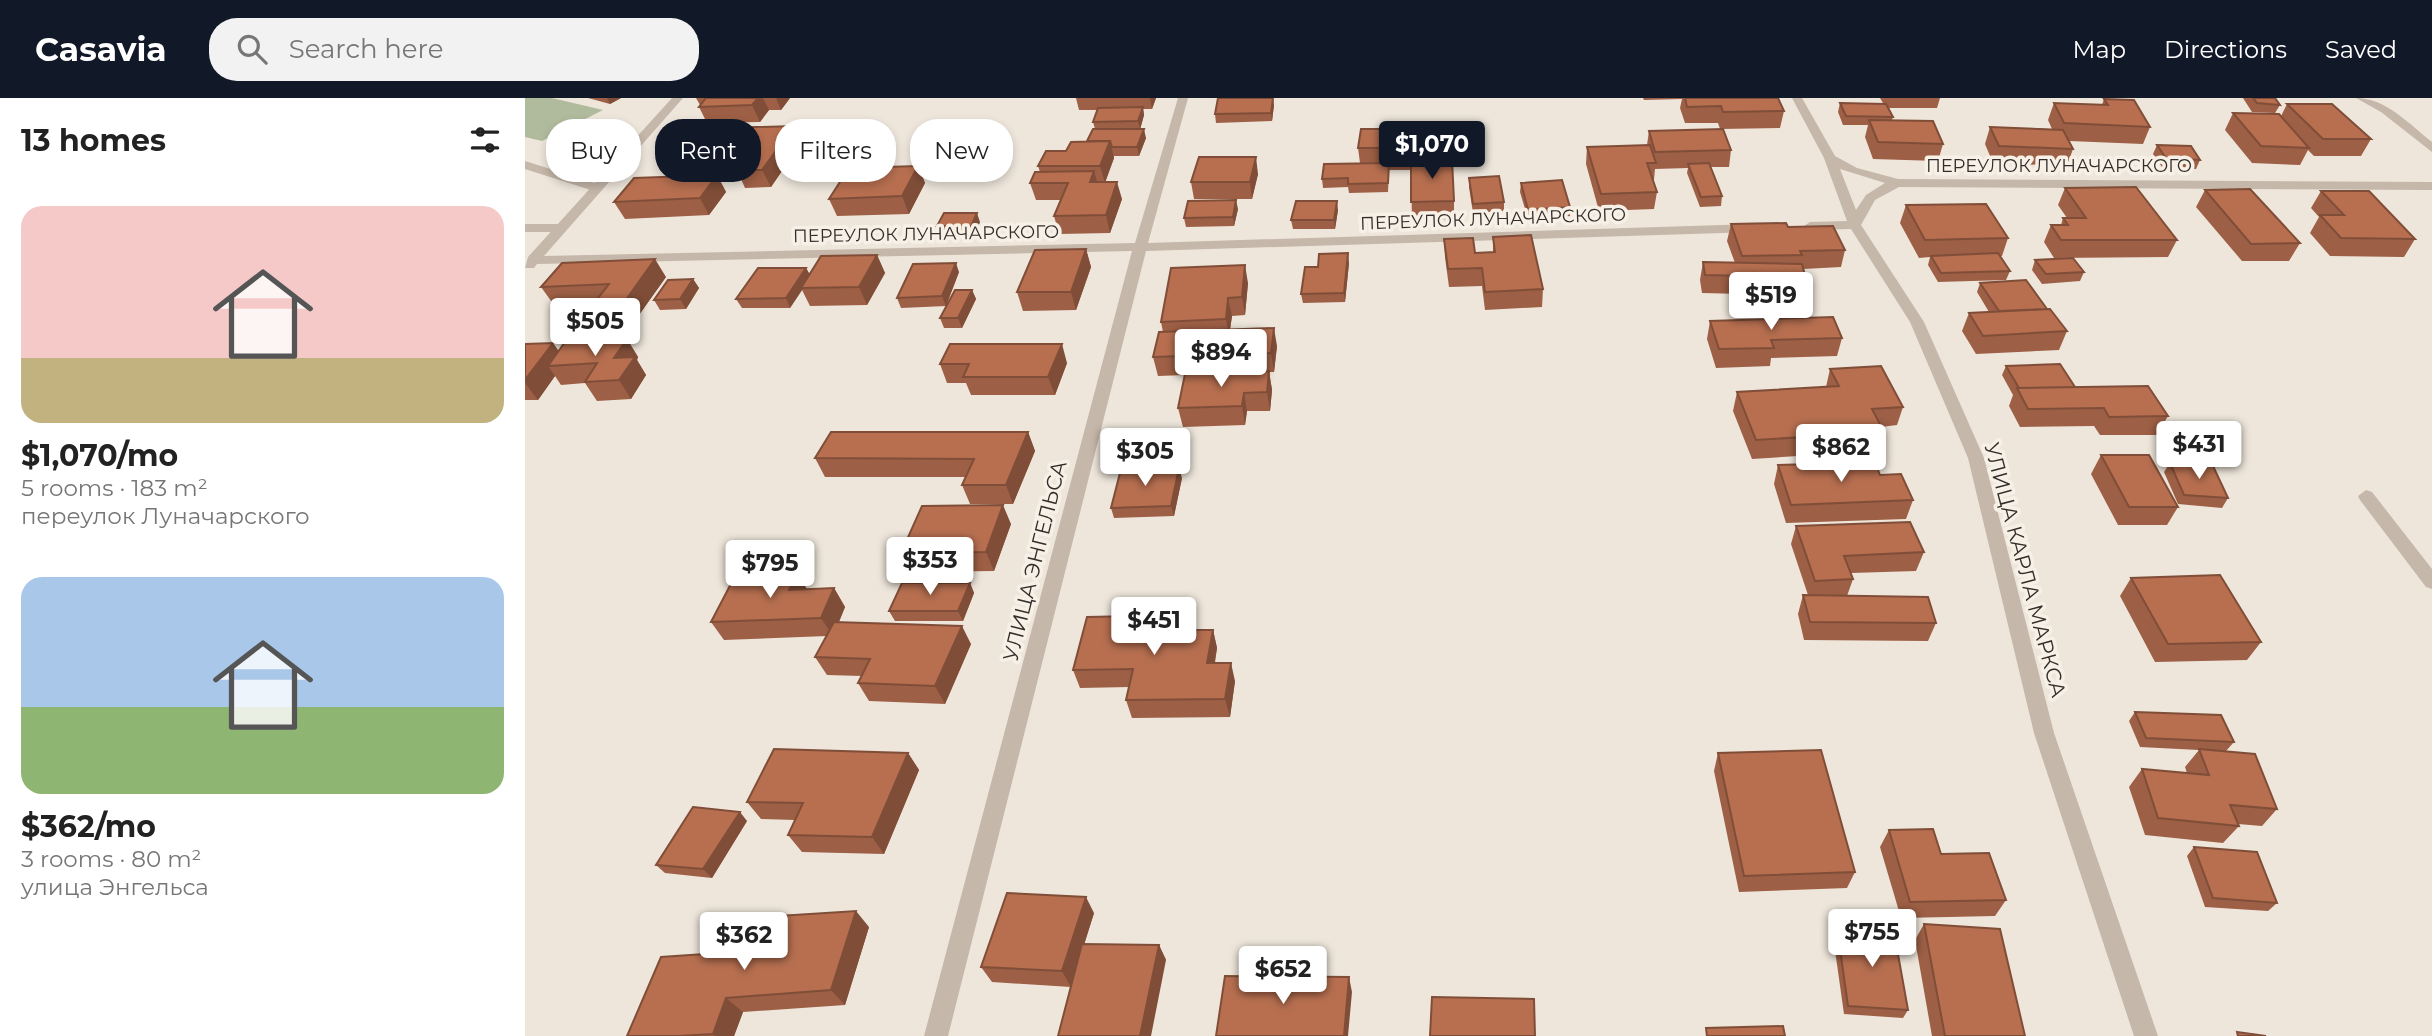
<!DOCTYPE html>
<meta charset="utf-8">
<style>
body{margin:0;font-family:Montserrat,sans-serif;background:#f2f2f2;color:#222;height:100vh;display:flex;flex-direction:column;font-size:26px;white-space:nowrap}
*{box-sizing:border-box;margin:0}
p{font-size:23px;color:#767676}
.icon{flex:none;width:38px;height:38px;fill:none;stroke:currentColor;stroke-width:2;stroke-linecap:round;stroke-linejoin:round}
.map{position:relative;flex:1;overflow:hidden}
.panel{display:flex;flex-direction:column;background:#fff;width:525px}
.panel>*{flex:none}
.guide{position:absolute;left:21px;top:21px;width:665px;height:63px;display:flex;gap:14px}
.price{position:absolute;translate:-50% -60px;padding:0 16px;border-radius:7px;background:#fff;color:#222;font-size:23px;line-height:46px;filter:drop-shadow(0 2px 4px #0008)}
.price::after{content:'';position:absolute;left:50%;top:42px;width:21px;height:16px;margin-left:-10px;background:inherit;clip-path:polygon(0 0,100% 0,50% 100%)}
.price.current{background:#111827;color:#fff}
ul{padding:0;list-style:none}
li{display:grid;align-content:center;gap:14px;height:371px;padding:0 21px}
li span{display:grid;place-items:center;height:217px;border-radius:21px;color:#555}
li>.icon{margin-inline-start:auto}
span .icon{width:126px;height:126px;fill:#fffc;stroke-width:1}
li b{font-size:30px}
h2{display:flex;justify-content:space-between;align-items:center;height:84px;padding:0 21px;font-size:30px}
.tag{padding:0 24px;border-radius:28px;background:#fff;box-shadow:0 4px 10px #0003;font-size:24px;line-height:63px}
.tag.current{background:#111827;color:#fff}
header{display:flex;align-items:center;gap:42px;box-sizing:border-box;height:98px;padding:0 35px;background:#111827;color:#fff}
header strong{font-size:33px}
nav{display:flex;gap:38px;margin-inline-start:auto;font-size:24px}
.search{width:490px;height:63px;background:#f2f2f2;display:flex;align-items:center;gap:18px;box-sizing:border-box;padding:0 24px;border-radius:28px;color:#767676;font-size:26px}
main{display:flex;flex:1;min-height:0}
.map>svg:first-child{display:block}
</style>
<header>
<strong>Casavia</strong>
<div class="search"><svg class="icon" aria-label="search" viewBox="0 0 24 24"><circle cx="10" cy="10" r="6"/><path d="M15 15l6 6"/></svg>Search here</div>
<nav><a>Map</a><a>Directions</a><a>Saved</a></nav>
</header>
<main>
<section class="panel">
<h2>13 homes<svg class="icon" aria-label="filters" viewBox="0 0 24 24"><path d="M4 7h16M4 17h16"/><circle cx="9" cy="7" r="2"/><circle cx="15" cy="17" r="2"/></svg></h2>
<ul>
<li><span style="background:linear-gradient(#f6c9c9 70%,#c2b280 0)"><svg class="icon" aria-label="home" viewBox="0 0 24 24"><path d="M3 11l9-7 9 7M6 9v11h12V9"/></svg></span><div><b>$1,070/mo</b><p>5 rooms · 183 m²</p><p>переулок Луначарского</p></div></li>
<li><span style="background:linear-gradient(#a9c7e8 60%,#8fb573 0)"><svg class="icon" aria-label="home" viewBox="0 0 24 24"><path d="M3 11l9-7 9 7M6 9v11h12V9"/></svg></span><div><b>$362/mo</b><p>3 rooms · 80 m²</p><p>улица Энгельса</p></div></li>
</ul>
</section>
<div class="map">
<svg width="1907" height="938" viewBox="0 0 1907 938">
<rect width="100%" height="100%" fill="#eee6db"/>
<path fill="#b0bb9d" d="M0 0H27L78 12 17 43 0 39Z"/>
<g fill="none" stroke-linecap="round" stroke-linejoin="round">
<path fill="#c5b7a9" fill-rule="evenodd" d="M0 63 76 87 78 90 72 94 0 71Z
M0 126H37L43 130 37 134H0Z"/>
<path fill="#c5b7a9" fill-rule="evenodd" d="M147 0H158L19 158 610 145 653 0H663L623 145 1229 126 1235 130 1229 134 621 153 423 938H399L607 153 12 166 9 170H0L3 159Z
M1267 0H1277L1310 58 1332 70 1373 81 1907 84V92L1374 89 1350 102 1336 127 1399 224 1459 360 1529 635 1633 938H1609L1509 635 1443 360 1385 224 1326 131 1285 132 1279 128 1285 124 1322 123 1299 60ZM1315 71 1360 85 1341 97 1331 112Z
M1831 0C1861 0 1884 26 1907 44V54L1856 14Z
M1841 392 1847 394 1907 471V491L1901 489 1835 402 1833 398Z"/>
</g>
<path fill="#9d5f45" d="M63 0H96L85 6Z
M171 0H265L256 12H244L235 24 182 25 174 9 175 7Z
M551 0H631L627 11H618L619 17 615 31 621 40 614 58H589V60L580 84 597 101 585 135 534 136 529 118 536 102H511L505 85 515 74 513 68 541 53 562 43 570 31 568 24 573 12H554Z
M1118 0H1253L1259 13 1255 30 1195 31 1193 25H1160L1155 10 1157 1 1119 2Z
M1355 0H1415L1412 10H1364L1368 19 1367 22 1418 46 1413 63 1348 61 1340 39 1343 27H1318L1313 14 1315 5H1358Z
M1718 0H1750L1755 7 1750 15 1727 14Z
M1579 1 1625 29 1618 46 1544 43 1548 51 1542 68 1468 65 1460 46 1465 29 1527 31 1523 22 1529 5 1577 7Z
M1762 6 1846 41 1836 58H1789L1783 52 1775 67 1727 65 1700 32 1708 15 1756 18Z
M749 7 747 23 691 25 690 16Z
M269 28 276 45 246 89 220 90 212 72 215 68 154 69 145 52Z
M899 31V61L929 103V121L887 122 886 72H864L863 94 824 95 823 89 798 90 797 81 835 65 833 50Z
M1124 33 1206 52 1204 69H1185L1197 98 1196 108 1175 109 1162 75 1163 70 1130 71 1129 82H1127L1132 94 1129 111 1074 113 1061 66 1062 49 1122 47Z
M1632 47 1675 62 1671 71 1637 69 1628 56Z
M393 68 400 85 384 116 312 118 304 101Z
M733 76 727 101H669L666 84Z
M192 77 201 94 184 117 100 121 89 104Z
M944 80 979 104V113L948 115 944 89Z
M996 85 1045 109V118L1003 121 995 94Z
M1540 90 1652 142 1643 159 1529 160 1519 144 1526 127H1536L1538 120H1542L1533 107Z
M1680 92 1775 145 1764 163H1717L1671 109Z
M1796 93 1890 141 1879 159 1805 158 1785 135 1794 119 1786 110Z
M1381 107 1483 140 1477 158H1475L1485 173 1481 182 1413 184 1403 167 1405 159 1394 160 1375 125Z
M713 111 709 128 661 129 659 120Z
M813 112 810 131H768L766 122Z
M455 124 449 137H416L412 128Z
M1206 126 1263 129 1320 152 1316 169 1278 171 1282 185 1278 203 1219 202 1218 196 1177 195 1175 182 1178 164 1210 165 1202 143Z
M968 139 1018 191 1017 209 960 212 957 188 924 189 920 159 919 141 950 155H968Z
M561 151 566 169 551 212 498 213 492 194Z
M352 157 360 175 342 207 285 208 277 192 265 210H217L211 201 281 170 285 177Z
M1510 162 1559 174 1555 183 1517 186 1507 172Z
M824 165 820 204 778 205 776 196 793 169Z
M434 174 421 208 376 210 372 200Z
M141 179 104 231 74 232 62 214 69 205 29 207 16 189Z
M168 181 174 190 161 211 135 212 129 202Z
M723 185 720 217 707 218 705 231 752 248 749 274H744L747 292 745 313H722L720 327 658 329 653 310 660 277 633 278 628 259 638 234 636 224Z
M1455 185 1522 211 1542 233 1534 252 1451 256 1437 233 1444 215 1464 214 1452 194Z
M447 192 451 201 437 230H419L415 220Z
M1185 223 1317 240 1312 258 1246 260 1245 268 1191 270 1182 241Z
M102 241 113 259 112 262 121 277 106 301 72 303 60 285 36 287 30 278 13 302H0V246L34 253Z
M542 265 530 297H446L441 285H422L415 266Z
M1481 268 1550 289 1643 318 1632 337H1575L1569 328 1495 329 1484 308 1488 297 1477 277Z
M1305 271 1378 309 1372 327 1356 329 1359 334 1352 353 1227 361 1208 313 1212 294 1301 289Z
M503 334 510 353 488 406H445L437 387 440 379H300L290 360Z
M1576 357 1653 409 1642 427H1593L1566 376Z
M1645 365 1703 400 1697 410 1653 406 1639 374Z
M1253 367 1355 377 1388 402 1381 421 1261 425 1249 386Z
M657 380 649 418 589 420 586 410Z
M486 426 469 473 385 474 376 455Z
M1271 428 1399 454 1391 473 1326 475 1328 481 1322 498 1411 525 1403 543 1279 542 1273 516 1278 497H1283L1266 446Z
M1606 480 1736 544 1722 562 1630 564 1595 498Z
M445 485 449 495 438 523H370L364 513Z
M309 490 320 509 314 524 446 546 420 606 344 603 333 585 337 578 302 577 290 559 302 538 199 542 186 524 282 491Z
M661 532H688L692 550 690 565 710 583 705 619 607 620 601 602 604 589 555 590 548 572Z
M1610 614 1709 644 1701 653 1682 652 1752 711 1737 728 1713 726 1714 728 1698 745 1620 737 1604 689 1617 671 1662 675 1660 669 1674 652 1615 649 1604 623Z
M383 655 394 672 359 756 277 754 263 737 270 722 236 721 222 704Z
M1193 655 1330 774 1322 790 1214 794 1189 673Z
M222 723 187 780 140 775 131 767Z
M1364 732 1416 756 1481 802 1470 818 1376 820 1355 749Z
M1669 749 1752 805 1743 813 1680 809 1662 758Z
M569 815 559 846 634 847 641 862 546 889 467 884 456 869Z
M1399 826 1500 938H1407L1390 842Z
M344 829 320 907 218 914 209 938H102Z
M1312 830 1383 912 1378 920 1319 916 1308 838Z"/>
<path fill="#804e38" d="M82 0H96L85 6Z
M233 0H238L244 12 235 24 227 7Z
M251 0H265L256 12Z
M625 0H631L627 11Z
M748 0 749 7 747 23 746 15Z
M618 9 619 17 615 32 613 23Z
M269 28 276 45 246 89 237 72Z
M619 31 621 40 614 58 612 49Z
M899 31V48L898 72 897 55Z
M585 43 589 60 580 85 575 68Z
M210 46 219 63 215 68 207 51Z
M731 59 733 76 727 101 725 84Z
M393 68 400 85 384 116 377 98Z
M569 73 574 90 565 84Z
M192 77 201 94 184 117 175 100Z
M592 84 597 101 585 135 581 117Z
M711 102 713 111 709 128 708 119Z
M812 103 813 112 810 131 809 122Z
M452 115 455 124 449 137 446 128Z
M561 151 566 169 551 212 546 194Z
M823 155 824 165 820 204 819 195Z
M352 157 360 175 342 207 334 189Z
M130 161 141 179 104 231 93 213Z
M431 165 434 174 421 208 417 198Z
M720 167 723 185 720 217 717 199Z
M281 170 286 179 276 190 277 192 265 210 261 200Z
M168 181 174 190 161 211 155 201Z
M447 192 451 201 437 230 433 220Z
M703 200 707 218 704 239 701 221Z
M749 230 752 248 749 274 746 255Z
M102 241 113 259 112 262 121 277 106 301 94 282 89 260Z
M28 245 41 263 23 268 30 278 13 302 0 285V282Z
M537 246 542 265 530 297 523 279Z
M744 273 747 292 745 313 742 294Z
M719 295 722 313 720 327 717 308Z
M503 334 510 353 488 406 481 387Z
M654 370 657 380 649 418 646 408Z
M478 407 486 426 469 473 461 454Z
M272 476 284 494 264 492Z
M445 485 449 495 438 523 433 513Z
M309 490 320 509 308 538 296 520Z
M657 517 662 536 654 532Z
M437 528 446 546 420 606 410 588Z
M688 532 692 550 686 583 682 565Z
M706 565 710 583 705 619 700 601Z
M383 655 394 672 359 756 347 739Z
M215 714 222 723 187 780 178 771Z
M561 799 569 815 546 889 537 873Z
M331 813 344 829 320 907 306 892Z
M634 847 641 862 626 938H615Z
M824 879 827 894 823 938H819Z
M201 900 218 914 209 938H190L188 936Z"/>
<path fill="#b76f50" stroke="#804e38" stroke-width="2" d="M181 0H233L227 7 174 9Z
M693 0H748L746 15 690 16Z
M1160 0H1253L1259 13 1198 14 1196 8 1162 9Z
M1728 0H1750L1755 7 1732 5Z
M1579 1 1609 2 1625 29 1539 25 1529 5 1583 7Z
M1315 5 1361 6 1368 19 1321 18Z
M1762 6H1807L1846 41H1798Z
M618 9 613 23 568 24 573 10Z
M1708 15 1754 16 1784 50 1736 48Z
M1344 22 1408 23 1418 46 1353 44Z
M269 28 237 72H212L232 45 210 46 207 51 145 52 163 31Z
M1465 29 1538 32 1548 51 1474 48Z
M568 31H619L612 49H587L585 43H562Z
M836 31H899L897 55H861L862 50H833Z
M1198 31 1206 52 1130 54 1124 33Z
M585 43 575 68H513L521 53H541L546 44Z
M1125 47 1131 65H1122L1132 94 1076 96 1062 49Z
M1632 47 1666 48 1675 62 1641 60Z
M674 59H731L725 84H666Z
M927 61 929 103 886 104V62Z
M864 65 863 85 823 86V80L797 81 799 66Z
M1184 65 1197 98 1176 99 1163 66Z
M393 68 377 98 304 101 324 70Z
M569 73 565 84H592L581 117 529 118 543 85H505L510 74Z
M192 77 175 100 89 104 109 80Z
M974 78 979 104 948 106 944 80Z
M1037 82 1045 109 1003 112 996 85Z
M1611 89 1652 142H1536L1526 127H1543L1538 120H1561L1540 90Z
M1725 91 1775 145 1726 146 1680 92Z
M1796 93H1844L1890 141 1816 140 1795 117H1819Z
M711 102 708 119 659 120 663 103Z
M771 103H812L809 122H766Z
M1461 106 1483 140 1400 142 1381 107Z
M419 115H452L446 128H412Z
M1261 125 1263 129 1308 128 1320 152 1275 153 1277 157 1217 158 1206 126Z
M1006 137 1018 191 960 194 957 170 923 171 919 141 948 140 950 155 970 154 968 139Z
M561 151 546 194H492L510 152Z
M823 155 819 195 776 196 780 169H793L794 156Z
M1473 155 1485 173 1416 175 1406 158Z
M352 157 334 189 276 190 296 158Z
M1548 160 1559 174 1521 176 1510 162Z
M130 161 93 213 62 214 84 186 16 189 37 165Z
M1178 164 1277 166 1282 185 1222 184 1221 178 1180 177Z
M431 165 417 198 372 200 388 166Z
M720 167 717 199 703 200 701 221 636 224 646 170Z
M233 170H281L261 200 211 201Z
M168 181 155 201 129 202 143 182Z
M1501 182 1522 211 1474 213 1455 185Z
M430 192H447L433 220H415Z
M1525 211 1542 233 1458 238 1444 215Z
M1308 219 1317 240 1246 242 1249 250 1194 251 1185 223Z
M749 230 746 255 628 259 634 234Z
M102 241 89 260 110 259 94 282 60 284 72 265 23 268 40 244Z
M28 245 0 282V246Z
M425 246H537L523 279H438L444 266H415Z
M1535 266 1550 289 1494 290 1481 268Z
M1356 268 1378 309 1347 311 1359 334 1231 342 1212 294 1314 288 1305 271Z
M744 273 742 294 719 295 717 308 653 310 660 276Z
M1623 288 1643 318 1584 319 1579 310 1503 311 1492 290Z
M306 334H503L481 387H437L449 361 290 360Z
M1576 357H1624L1653 409H1604Z
M1350 364 1355 377 1376 376 1388 402 1266 407 1253 367Z
M1645 365 1688 368 1703 400 1659 397Z
M654 370 646 408 586 410 596 371Z
M478 407 461 454 376 455 397 408Z
M1385 424 1399 454 1319 458 1328 481 1290 483 1271 428Z
M272 476 264 492 309 490 296 520 186 524 210 478Z
M1695 477 1736 544 1643 546 1606 480Z
M377 485H445L433 513H364Z
M1278 497 1403 499 1411 525 1285 524Z
M657 517 654 532H688L682 565H706L700 601 601 602 608 571 548 572 562 519Z
M309 524 437 528 410 588 333 585 345 561 290 559Z
M1610 614 1696 617 1709 644 1621 640Z
M249 651 383 655 347 739 263 737 278 705 222 704Z
M1674 651 1730 656 1752 711 1705 707 1714 728 1633 720 1617 671 1684 677Z
M1296 652 1330 774 1219 778 1193 655Z
M168 709 215 714 178 771 131 767Z
M1408 731 1416 756 1464 755 1481 802 1385 804 1364 732Z
M1669 749 1732 754 1752 805 1688 800Z
M482 795 561 799 537 873 456 869Z
M331 813 306 892 201 900 188 936 154 938H102L136 859 209 854 222 820Z
M1399 826 1475 831 1500 938H1420Z
M1312 830 1369 834 1383 912 1323 908Z
M557 846 634 847 615 938H533Z
M700 878 824 879 819 938H691Z
M907 899 1009 901 1010 938H905Z
M1258 928 1260 938H1182L1181 930Z
M1712 934 1741 938H1713Z"/>
<g text-anchor="middle" stroke-width="7" stroke-linejoin="round" paint-order="stroke">
<g font-size="18" fill="#332c28" stroke="#f7f0e7">
<text x="1534" y="74">ПЕРЕУЛОК ЛУНАЧАРСКОГО</text>
<text transform="translate(968 121) rotate(-2)" y="6">ПЕРЕУЛОК ЛУНАЧАРСКОГО</text>
<text transform="translate(401 136) rotate(-1)" y="6">ПЕРЕУЛОК ЛУНАЧАРСКОГО</text>
</g>
<g font-size="21" fill="#332c28" stroke="#f7f0e7">
<text transform="translate(510 463) rotate(-76)" y="7">УЛИЦА ЭНГЕЛЬСА</text>
<text transform="translate(1500 472) rotate(75)" y="7">УЛИЦА КАРЛА МАРКСА</text>
</g>
</g>
</svg>
<b class="price current" style="left:907px;top:83px">$1,070</b>
<b class="price" style="left:1246px;top:234px">$519</b>
<b class="price" style="left:70px;top:260px">$505</b>
<b class="price" style="left:696px;top:291px">$894</b>
<b class="price" style="left:1674px;top:383px">$431</b>
<b class="price" style="left:1316px;top:386px">$862</b>
<b class="price" style="left:620px;top:390px">$305</b>
<b class="price" style="left:405px;top:499px">$353</b>
<b class="price" style="left:245px;top:502px">$795</b>
<b class="price" style="left:629px;top:559px">$451</b>
<b class="price" style="left:1347px;top:871px">$755</b>
<b class="price" style="left:219px;top:874px">$362</b>
<b class="price" style="left:758px;top:908px">$652</b>
<div class="guide">
<a class="tag">Buy</a>
<a class="tag current">Rent</a>
<a class="tag">Filters</a>
<a class="tag">New</a>
</div>
</div>
</main>
